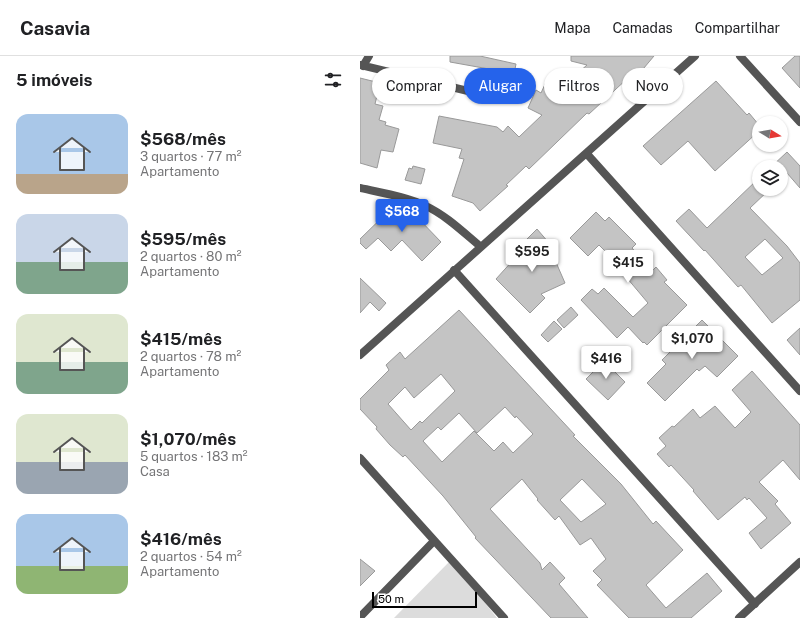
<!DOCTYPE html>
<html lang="pt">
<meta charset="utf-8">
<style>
body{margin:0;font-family:"Public Sans",sans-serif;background:#f2f2f2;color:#202124;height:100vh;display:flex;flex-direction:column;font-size:15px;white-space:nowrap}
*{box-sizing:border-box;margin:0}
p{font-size:13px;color:#757577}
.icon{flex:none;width:22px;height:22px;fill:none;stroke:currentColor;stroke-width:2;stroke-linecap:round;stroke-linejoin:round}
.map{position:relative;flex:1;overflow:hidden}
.side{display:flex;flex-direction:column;background:#fff;width:360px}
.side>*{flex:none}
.guide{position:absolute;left:12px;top:12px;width:368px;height:36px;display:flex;gap:8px}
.needle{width:26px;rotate:101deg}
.buttons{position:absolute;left:392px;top:60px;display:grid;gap:8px}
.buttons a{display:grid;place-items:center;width:36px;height:36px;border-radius:50%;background:#fff;box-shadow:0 1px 3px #0004;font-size:20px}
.scale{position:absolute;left:12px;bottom:10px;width:105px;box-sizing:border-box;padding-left:4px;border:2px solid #000;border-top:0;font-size:11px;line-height:14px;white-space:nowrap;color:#000;-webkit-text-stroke:3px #fff;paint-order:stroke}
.price{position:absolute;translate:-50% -34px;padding:0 9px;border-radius:4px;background:#fff;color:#222;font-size:13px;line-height:26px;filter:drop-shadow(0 1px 2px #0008)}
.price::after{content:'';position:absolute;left:50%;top:24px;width:12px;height:9px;margin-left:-6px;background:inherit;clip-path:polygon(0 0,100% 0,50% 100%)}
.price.selected{background:#2563eb;color:#fff}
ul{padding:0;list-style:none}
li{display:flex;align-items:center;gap:12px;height:100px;padding:0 16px}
li span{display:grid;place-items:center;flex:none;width:112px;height:80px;border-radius:12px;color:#555}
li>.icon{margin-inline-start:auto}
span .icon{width:48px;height:48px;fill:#fffc;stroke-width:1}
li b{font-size:17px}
h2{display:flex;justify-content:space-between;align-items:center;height:48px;padding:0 16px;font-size:17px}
.tag{padding:0 14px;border-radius:18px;background:#fff;box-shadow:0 1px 3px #0004;font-size:14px;line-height:36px}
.tag.selected{background:#2563eb;color:#fff}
header{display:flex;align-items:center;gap:24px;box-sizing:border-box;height:56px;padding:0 20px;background:#fff;border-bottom:1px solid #e0e0e0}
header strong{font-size:19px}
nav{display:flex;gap:22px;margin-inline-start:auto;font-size:14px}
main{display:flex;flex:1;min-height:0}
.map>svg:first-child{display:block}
</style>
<header>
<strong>Casavia</strong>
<nav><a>Mapa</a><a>Camadas</a><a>Compartilhar</a></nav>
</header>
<main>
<section class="side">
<h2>5 imóveis<svg class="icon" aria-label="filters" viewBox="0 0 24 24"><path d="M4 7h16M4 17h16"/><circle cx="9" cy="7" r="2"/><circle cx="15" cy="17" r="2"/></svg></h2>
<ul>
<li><span style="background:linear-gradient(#a9c7e8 75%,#b9a48a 0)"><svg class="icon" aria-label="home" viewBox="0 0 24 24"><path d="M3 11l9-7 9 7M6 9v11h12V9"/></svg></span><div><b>$568/mês</b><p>3 quartos · 77 m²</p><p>Apartamento</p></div></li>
<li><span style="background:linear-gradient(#c9d6e8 60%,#7fa58c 0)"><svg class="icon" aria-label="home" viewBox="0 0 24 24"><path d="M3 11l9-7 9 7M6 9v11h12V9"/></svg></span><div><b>$595/mês</b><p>2 quartos · 80 m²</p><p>Apartamento</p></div></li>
<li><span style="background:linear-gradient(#dfe7d0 60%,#7fa58c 0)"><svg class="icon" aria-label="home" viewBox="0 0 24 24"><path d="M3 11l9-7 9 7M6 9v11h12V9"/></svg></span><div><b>$415/mês</b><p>2 quartos · 78 m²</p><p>Apartamento</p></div></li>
<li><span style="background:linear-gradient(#dfe7d0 60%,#9aa5b1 0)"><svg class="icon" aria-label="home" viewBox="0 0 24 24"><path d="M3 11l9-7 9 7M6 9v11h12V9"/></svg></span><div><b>$1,070/mês</b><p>5 quartos · 183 m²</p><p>Casa</p></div></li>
<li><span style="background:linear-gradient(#a9c7e8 65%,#8fb573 0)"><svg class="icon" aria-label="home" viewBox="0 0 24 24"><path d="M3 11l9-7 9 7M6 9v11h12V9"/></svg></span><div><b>$416/mês</b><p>2 quartos · 54 m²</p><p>Apartamento</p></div></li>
</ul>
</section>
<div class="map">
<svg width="440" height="562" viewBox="0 0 440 562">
<rect width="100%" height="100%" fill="#fff"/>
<path fill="#dcdcdc" d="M91 504 137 562H34Z"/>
<path fill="#c4c4c4" stroke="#999" fill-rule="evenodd" d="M90 0H120L156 8 153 23 128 18 129 13 90 6Z
M211 0H294L273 25 269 21 229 58 227 57 169 113 166 110 146 129 148 130 120 155 113 147 92 140 104 103 99 102 102 93 73 87 79 60 137 71 143 76 148 70 159 81 182 59 168 52 176 34 181 37 187 24 202 31 227 9 211 5Z
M435 0H440V32L422 12Z
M0 22 20 27 15 48 23 50 19 64 26 66 25 69 39 73 33 96 21 94 17 112 0 107Z
M356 25 387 59 389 57 399 69V75L355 115 328 85 301 109 283 90Z
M427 96 440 110V132L427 117 421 123V111H411Z
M53 110 65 113 61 128 45 124 49 112 52 113Z
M399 122V133H410L390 152 427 190 440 207V244L412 267 381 229 378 231 345 194 344 195 316 165 329 153 347 172ZM405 183 423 202 402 219 385 201Z
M38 146H40L55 163 57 161 81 186 62 205 42 184 31 195 18 182 6 193 0 187V183Z
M236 156 245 165 249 161 276 188 272 192 292 215 296 211 307 224 304 226 327 249 287 289 284 286 283 287 268 271 257 282 221 244 232 233 238 238 244 232 273 261 288 247 267 222 270 220 257 207 264 200 255 205 239 189 228 200 210 182Z
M177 173 189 187 188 188 205 227 181 238 185 242 170 257 136 223 155 202 170 191 165 185Z
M0 222 26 247 19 255 10 246 0 257Z
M211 251 218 259 204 272 197 264Z
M99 254 215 379 213 380 261 428 293 468 296 465 323 494 286 529 306 552 347 517 362 535 331 562H269L237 529 242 524 233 515 246 503 231 482 220 489 199 460 195 464 177 444 178 443 162 423 130 453 180 507 182 514 190 506 205 522 199 528 228 562H191L115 482 116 481 83 440 45 399 43 401 30 389 16 373 17 371 0 353V343L29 314 26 309 40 296 45 303ZM81 318 95 335 62 367 60 365 51 374 28 348 45 331 54 342ZM145 351 155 362 156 360 173 378 153 397 143 386 134 395 114 375 82 406 63 385 78 371 81 374 99 357 117 377ZM222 423 246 448 221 466 200 444Z
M342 264 378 300 357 321 345 310 339 315 337 313 305 345 287 327 306 308 302 304Z
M194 265 202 273 188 286 181 279Z
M440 272V299L427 284Z
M244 305 265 326 248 344 226 323Z
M392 315 440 369V424L423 404 399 426 418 445 415 448 431 467 401 493 389 477 407 462 389 442 387 444 385 441 358 464 333 435 334 434 311 409 309 411 297 398 306 390 299 382 312 370 314 371 333 353 340 362 355 350 375 372 391 356 372 334Z
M0 503 15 515 0 530Z"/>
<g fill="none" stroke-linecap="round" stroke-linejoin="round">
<path stroke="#555" stroke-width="8" d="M380 0 440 66
M0 9 141 43
M3 10 9 0
M227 98 440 335
M0 132C22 137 45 140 66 150 87 160 104 177 121 191
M94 214 395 548
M0 299C111 199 224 100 335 0
M0 402 144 562
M0 561 74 485
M379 562 440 506"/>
</g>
</svg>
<div class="buttons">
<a><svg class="needle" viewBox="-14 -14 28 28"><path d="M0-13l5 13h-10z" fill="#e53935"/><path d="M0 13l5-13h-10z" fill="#757577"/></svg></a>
<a><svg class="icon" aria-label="layers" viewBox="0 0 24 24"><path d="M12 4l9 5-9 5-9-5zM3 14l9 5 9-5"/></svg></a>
</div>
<div class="scale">50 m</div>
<b class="price selected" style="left:42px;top:177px">$568</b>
<b class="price" style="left:172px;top:217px">$595</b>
<b class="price" style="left:268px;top:228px">$415</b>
<b class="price" style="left:332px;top:304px">$1,070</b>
<b class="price" style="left:246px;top:324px">$416</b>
<div class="guide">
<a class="tag">Comprar</a>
<a class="tag selected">Alugar</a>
<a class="tag">Filtros</a>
<a class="tag">Novo</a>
</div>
</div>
</main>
